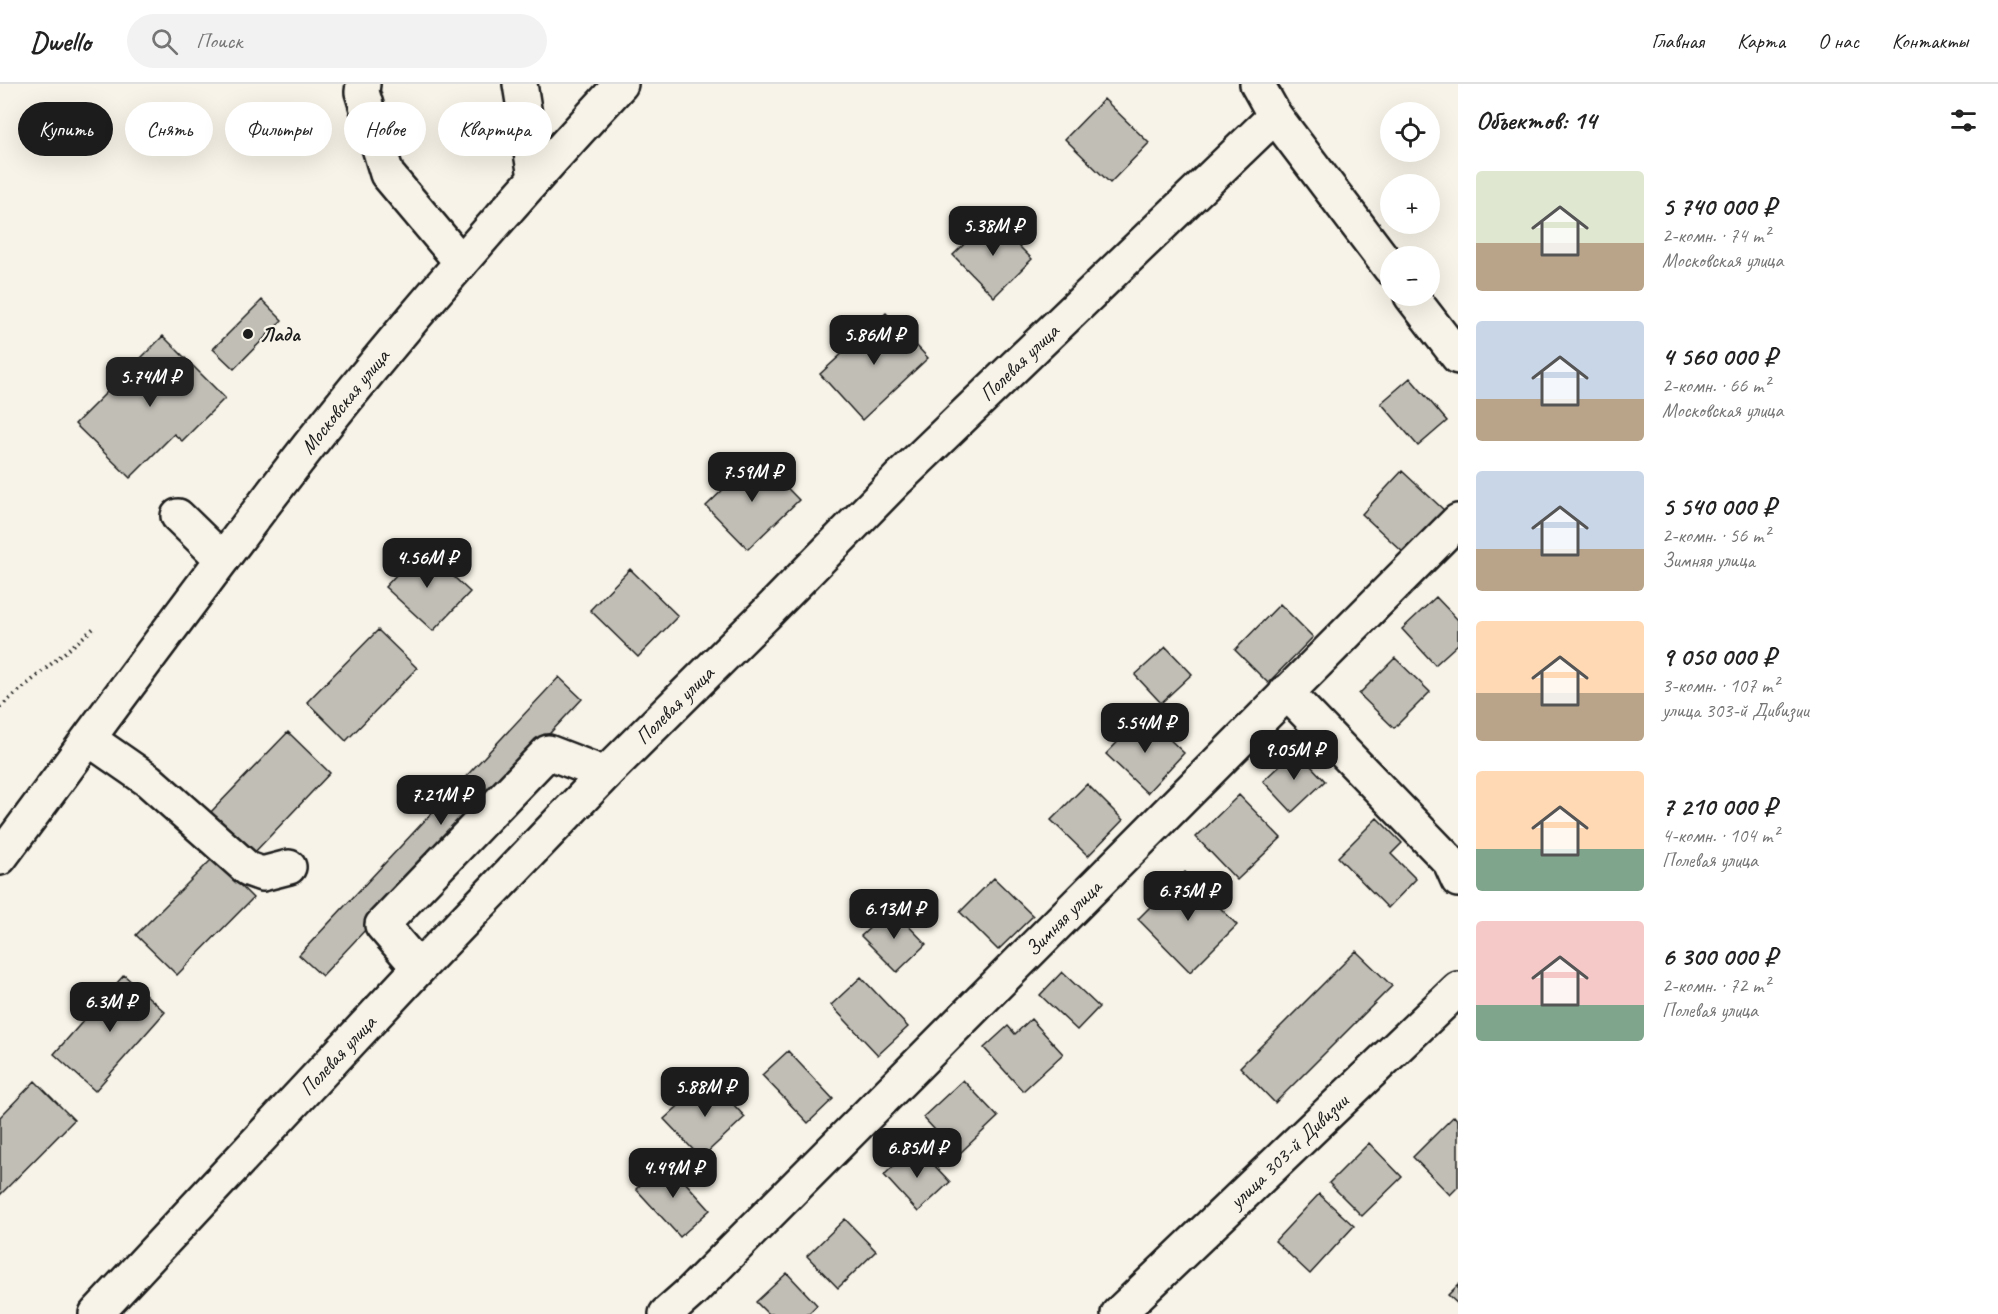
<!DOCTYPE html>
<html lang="ru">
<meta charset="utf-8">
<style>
body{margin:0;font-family:Caveat,sans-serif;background:#f2f2f2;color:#222;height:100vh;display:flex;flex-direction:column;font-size:22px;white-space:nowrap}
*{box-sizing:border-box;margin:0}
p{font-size:20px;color:#767676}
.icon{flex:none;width:33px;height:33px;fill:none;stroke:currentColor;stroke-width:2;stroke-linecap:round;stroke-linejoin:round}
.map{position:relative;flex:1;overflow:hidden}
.panel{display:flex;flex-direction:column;background:#fff;width:540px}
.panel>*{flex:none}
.top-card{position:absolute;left:18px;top:18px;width:570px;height:54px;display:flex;gap:12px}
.buttons{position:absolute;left:1380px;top:18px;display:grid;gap:12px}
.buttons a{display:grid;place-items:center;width:60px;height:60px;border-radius:50%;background:#fff;box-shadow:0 6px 24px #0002;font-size:30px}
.price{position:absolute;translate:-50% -51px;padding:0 14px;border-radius:12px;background:#1c1c1c;color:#fff;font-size:20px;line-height:39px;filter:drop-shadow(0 2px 3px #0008)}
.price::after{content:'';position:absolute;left:50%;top:36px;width:18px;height:14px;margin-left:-9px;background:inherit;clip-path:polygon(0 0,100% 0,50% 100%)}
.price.active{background:#222;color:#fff}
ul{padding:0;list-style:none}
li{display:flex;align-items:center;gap:18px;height:150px;padding:0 18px}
li span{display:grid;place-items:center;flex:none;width:168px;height:120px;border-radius:6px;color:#555}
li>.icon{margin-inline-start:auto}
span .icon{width:72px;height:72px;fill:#fffc;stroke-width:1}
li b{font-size:26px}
h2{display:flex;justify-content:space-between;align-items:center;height:72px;padding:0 18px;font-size:26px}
.pill{padding:0 21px;border-radius:27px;background:#fff;box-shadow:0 6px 24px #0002;font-size:21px;line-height:54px}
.pill.active{background:#1c1c1c;color:#fff}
header{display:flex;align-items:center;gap:36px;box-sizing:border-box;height:84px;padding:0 30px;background:#fff;border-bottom:2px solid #e0e0e0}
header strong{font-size:28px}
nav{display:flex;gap:33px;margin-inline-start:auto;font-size:21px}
.search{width:420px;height:54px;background:#f2f2f2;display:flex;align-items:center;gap:15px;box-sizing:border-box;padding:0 21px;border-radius:33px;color:#767676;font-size:22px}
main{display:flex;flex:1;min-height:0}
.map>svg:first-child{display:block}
</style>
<header>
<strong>Dwello</strong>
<div class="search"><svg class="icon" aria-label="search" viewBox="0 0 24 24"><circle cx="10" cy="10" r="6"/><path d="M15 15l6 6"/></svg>Поиск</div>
<nav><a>Главная</a><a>Карта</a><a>О нас</a><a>Контакты</a></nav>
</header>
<main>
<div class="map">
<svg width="1458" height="1230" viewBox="0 0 1458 1230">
<rect width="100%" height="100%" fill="#f7f3e8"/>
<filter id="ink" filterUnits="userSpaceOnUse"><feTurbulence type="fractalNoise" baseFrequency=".0167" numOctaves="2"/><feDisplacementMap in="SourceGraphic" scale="12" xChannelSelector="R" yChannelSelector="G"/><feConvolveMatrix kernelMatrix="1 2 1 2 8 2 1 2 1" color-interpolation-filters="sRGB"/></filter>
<g filter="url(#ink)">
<path fill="#c0beb5" stroke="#1c1c1c" stroke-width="1.5" d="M1104 15 1149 59 1110 99 1065 55Z
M991 134 1032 175 994 213 953 171Z
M262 216 282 236 234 285 213 265Z
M886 229 928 274 862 336 820 290Z
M163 252 225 314 182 357 174 350 130 394 75 340Z
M1410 294 1447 337 1418 362 1381 319Z
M757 373 799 416 748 465 706 422Z
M1402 387 1445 427 1405 470 1362 430Z
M422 463 470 508 433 547 385 503Z
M630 485 678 532 638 573 590 526Z
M1436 513 1458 536V560L1435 581 1402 545Z
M1280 520 1313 553 1268 599 1235 566Z
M378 546 417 584 346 657 307 618Z
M1166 563 1192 590 1161 619 1135 591Z
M1395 574 1430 608 1394 644 1359 610Z
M559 593 582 615 322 892 299 871Z
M1144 631 1184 669 1147 709 1106 670Z
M288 648 330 689 252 771 209 730Z
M1296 666 1325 697 1292 728 1263 697Z
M1087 700 1123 736 1088 772 1051 736Z
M1239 711 1281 754 1237 796 1196 753Z
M1377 734 1402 759 1391 770 1416 795 1388 824 1338 773Z
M213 774 253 814 177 891 136 851Z
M1185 788 1237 841 1190 888 1138 835Z
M994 794 1033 832 998 866 960 828Z
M891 824 926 860 897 888 861 852Z
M1356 867 1392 902 1275 1019 1240 983Z
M1062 888 1099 923 1077 946 1040 911Z
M124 891 165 928 95 1007 54 970Z
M861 893 908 943 878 971 831 921Z
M1031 935 1063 970 1023 1007 984 964 1008 942 1015 950Z
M788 967 833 1015 808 1039 762 991Z
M709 994 745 1033 701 1074 664 1035Z
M963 996 998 1033 958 1071 923 1033Z
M35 997 74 1036 0 1111V1033Z
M1454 1032 1458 1037V1103L1450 1111 1413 1073Z
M1369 1059 1402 1093 1362 1132 1329 1099Z
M915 1061 950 1098 918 1128 884 1091Z
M666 1077 710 1126 680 1153 636 1105Z
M1319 1110 1354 1142 1310 1190 1275 1157Z
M845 1135 876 1167 838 1204 807 1172Z
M787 1189 817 1221 808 1230H768L756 1218Z
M1458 1201V1220L1448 1211Z"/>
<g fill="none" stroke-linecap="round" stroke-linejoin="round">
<defs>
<g id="minor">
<path d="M363 0 362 8 387 90 461 178"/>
<path d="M520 0 535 93"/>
<path d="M1257 0 1275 32 1390 184"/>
<path d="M1411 212 1458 273"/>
<path d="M178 432 222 475"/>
<path d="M1286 608 1450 778 1458 796"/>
<path d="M89 655 148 696 248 785 262 790 289 783"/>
<path d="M419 884 382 841 548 668 605 690"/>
<path id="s1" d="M96 1230 419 884 605 690 767 529 898 395 1275 32"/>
<path id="s2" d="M666 1230 692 1207 1458 437"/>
<path id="s3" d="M1118 1230 1458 905"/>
</g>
<g id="major">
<path id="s4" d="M0 774C102 637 203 498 308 363 407 237 513 117 621 0"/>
</g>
</defs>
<use href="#minor" stroke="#1c1c1c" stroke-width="38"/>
<use href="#major" stroke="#1c1c1c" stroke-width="38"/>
<path stroke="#1c1c1c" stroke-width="4" stroke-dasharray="1.5 4.5" stroke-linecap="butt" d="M0 623 94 544"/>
<use href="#minor" stroke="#f7f3e8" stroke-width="33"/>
<use href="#major" stroke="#f7f3e8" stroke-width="33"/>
</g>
</g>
<circle fill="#1c1c1c" stroke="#f7f3e8" stroke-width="2" cx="248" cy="250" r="6"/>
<g text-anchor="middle" stroke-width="4.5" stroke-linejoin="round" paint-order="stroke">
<g font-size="21" font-weight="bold" fill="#1c1c1c" stroke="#f7f3e8" text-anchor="start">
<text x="260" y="257">Лада</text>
</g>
<g font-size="21" fill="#1c1c1c" stroke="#f7f3e8">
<text dy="7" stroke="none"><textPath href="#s1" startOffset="1326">Полевая улица</textPath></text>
<text dy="7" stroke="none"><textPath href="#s4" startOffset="572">Московская улица</textPath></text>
<text dy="7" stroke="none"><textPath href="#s1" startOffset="840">Полевая улица</textPath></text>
<text dy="7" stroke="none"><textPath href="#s2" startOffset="561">Зимняя улица</textPath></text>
<text dy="7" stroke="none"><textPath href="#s1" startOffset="354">Полевая улица</textPath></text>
<text dy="7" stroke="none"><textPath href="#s3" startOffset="236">улица 303-й Дивизии</textPath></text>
</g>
</g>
</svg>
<div class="buttons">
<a><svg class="icon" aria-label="locate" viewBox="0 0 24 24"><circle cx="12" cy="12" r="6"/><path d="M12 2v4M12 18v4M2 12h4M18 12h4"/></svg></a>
<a>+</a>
<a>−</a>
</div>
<b class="price" style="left:993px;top:173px">5.38M ₽</b>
<b class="price" style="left:874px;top:282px">5.86M ₽</b>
<b class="price active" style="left:150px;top:324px">5.74M ₽</b>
<b class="price" style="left:752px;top:419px">7.59M ₽</b>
<b class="price" style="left:427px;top:505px">4.56M ₽</b>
<b class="price" style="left:1145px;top:670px">5.54M ₽</b>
<b class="price" style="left:1294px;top:697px">9.05M ₽</b>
<b class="price" style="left:441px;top:742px">7.21M ₽</b>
<b class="price" style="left:1188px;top:838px">6.75M ₽</b>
<b class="price" style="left:894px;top:856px">6.13M ₽</b>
<b class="price" style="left:110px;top:949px">6.3M ₽</b>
<b class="price" style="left:705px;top:1034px">5.88M ₽</b>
<b class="price" style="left:917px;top:1095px">6.85M ₽</b>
<b class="price" style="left:673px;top:1115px">4.49M ₽</b>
<div class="top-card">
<a class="pill active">Купить</a>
<a class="pill">Снять</a>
<a class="pill">Фильтры</a>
<a class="pill">Новое</a>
<a class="pill">Квартира</a>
</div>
</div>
<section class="panel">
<h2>Объектов: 14<svg class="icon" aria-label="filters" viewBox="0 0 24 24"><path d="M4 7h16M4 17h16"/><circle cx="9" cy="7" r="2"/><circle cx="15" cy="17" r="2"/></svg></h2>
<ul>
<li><span style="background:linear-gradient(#dfe7d0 60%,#b9a48a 0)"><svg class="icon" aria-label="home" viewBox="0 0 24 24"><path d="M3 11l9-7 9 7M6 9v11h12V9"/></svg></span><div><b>5 740 000 ₽</b><p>2-комн. · 74 m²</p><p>Московская улица</p></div></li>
<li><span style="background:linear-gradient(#c9d6e8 65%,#b9a48a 0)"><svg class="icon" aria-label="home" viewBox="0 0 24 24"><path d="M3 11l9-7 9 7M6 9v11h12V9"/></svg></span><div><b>4 560 000 ₽</b><p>2-комн. · 66 m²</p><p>Московская улица</p></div></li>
<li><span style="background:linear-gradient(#c9d6e8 65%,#b9a48a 0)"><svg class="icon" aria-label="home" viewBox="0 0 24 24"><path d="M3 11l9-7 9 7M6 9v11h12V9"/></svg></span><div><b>5 540 000 ₽</b><p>2-комн. · 56 m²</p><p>Зимняя улица</p></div></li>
<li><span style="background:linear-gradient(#ffd9b3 60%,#b9a48a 0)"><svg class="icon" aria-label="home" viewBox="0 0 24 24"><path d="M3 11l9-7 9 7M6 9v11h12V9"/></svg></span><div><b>9 050 000 ₽</b><p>3-комн. · 107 m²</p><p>улица 303-й Дивизии</p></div></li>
<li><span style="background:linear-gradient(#ffd9b3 65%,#7fa58c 0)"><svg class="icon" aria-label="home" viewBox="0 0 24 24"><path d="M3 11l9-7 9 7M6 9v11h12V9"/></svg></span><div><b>7 210 000 ₽</b><p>4-комн. · 104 m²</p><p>Полевая улица</p></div></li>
<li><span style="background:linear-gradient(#f6c9c9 70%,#7fa58c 0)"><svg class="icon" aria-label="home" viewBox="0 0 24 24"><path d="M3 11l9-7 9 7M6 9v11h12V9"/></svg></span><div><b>6 300 000 ₽</b><p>2-комн. · 72 m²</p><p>Полевая улица</p></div></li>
</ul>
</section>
</main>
